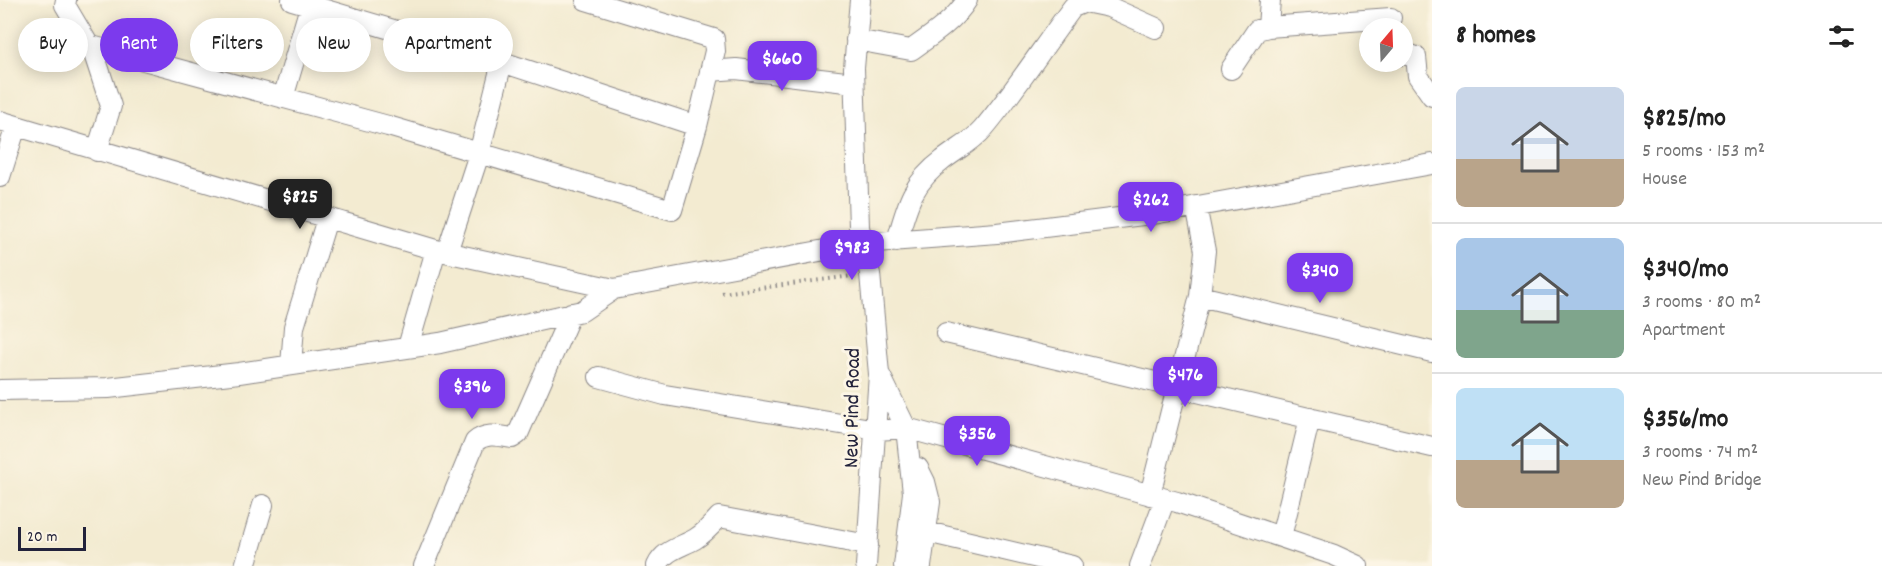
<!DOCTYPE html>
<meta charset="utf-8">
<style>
body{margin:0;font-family:Dekko,sans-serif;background:#f2f2f2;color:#222;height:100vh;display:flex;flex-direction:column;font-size:22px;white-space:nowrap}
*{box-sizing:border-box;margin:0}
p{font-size:20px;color:#767676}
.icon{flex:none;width:33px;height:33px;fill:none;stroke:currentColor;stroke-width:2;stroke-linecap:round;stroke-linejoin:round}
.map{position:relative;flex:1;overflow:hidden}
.details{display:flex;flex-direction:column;background:#fff;width:450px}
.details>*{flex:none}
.hud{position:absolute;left:18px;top:18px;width:570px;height:54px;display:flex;gap:12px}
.needle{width:39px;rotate:19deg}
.tools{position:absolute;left:1359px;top:18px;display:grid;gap:12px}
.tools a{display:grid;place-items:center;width:54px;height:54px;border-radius:50%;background:#fff;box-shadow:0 3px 15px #0003;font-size:30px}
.scale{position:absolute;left:18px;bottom:15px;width:68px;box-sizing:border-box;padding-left:6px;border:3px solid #22223b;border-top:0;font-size:16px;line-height:21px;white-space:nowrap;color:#22223b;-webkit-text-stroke:4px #fcf5e5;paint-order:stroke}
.price{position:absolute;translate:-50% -51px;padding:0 14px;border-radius:12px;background:#7c3aed;color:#fff;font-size:20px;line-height:39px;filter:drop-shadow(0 2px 3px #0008)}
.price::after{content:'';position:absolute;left:50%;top:36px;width:18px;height:14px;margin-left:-9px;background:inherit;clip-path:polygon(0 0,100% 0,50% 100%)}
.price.current{background:#222;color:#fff}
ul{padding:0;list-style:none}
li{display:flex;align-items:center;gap:18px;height:150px;padding:0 24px}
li+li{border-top:2px solid #e0e0e0}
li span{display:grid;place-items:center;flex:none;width:168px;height:120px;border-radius:9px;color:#555}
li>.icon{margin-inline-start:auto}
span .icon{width:72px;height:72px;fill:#fffc;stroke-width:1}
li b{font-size:26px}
h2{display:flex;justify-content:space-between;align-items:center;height:72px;padding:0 24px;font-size:26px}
.chip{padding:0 21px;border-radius:27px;background:#fff;box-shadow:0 3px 15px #0003;font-size:21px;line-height:54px}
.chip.current{background:#7c3aed;color:#fff}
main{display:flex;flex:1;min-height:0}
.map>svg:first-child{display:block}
</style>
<main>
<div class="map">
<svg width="1432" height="566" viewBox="0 0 1432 566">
<rect width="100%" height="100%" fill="#fcf5e5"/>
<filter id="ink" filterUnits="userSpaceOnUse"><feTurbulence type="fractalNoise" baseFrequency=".0167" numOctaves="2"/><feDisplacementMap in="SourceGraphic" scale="12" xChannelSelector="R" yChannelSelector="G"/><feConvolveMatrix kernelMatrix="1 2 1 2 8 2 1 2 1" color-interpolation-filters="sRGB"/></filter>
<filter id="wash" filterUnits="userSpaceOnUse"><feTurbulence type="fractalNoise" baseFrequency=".008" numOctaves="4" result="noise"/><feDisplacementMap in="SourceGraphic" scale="24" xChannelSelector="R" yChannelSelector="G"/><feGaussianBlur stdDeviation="1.35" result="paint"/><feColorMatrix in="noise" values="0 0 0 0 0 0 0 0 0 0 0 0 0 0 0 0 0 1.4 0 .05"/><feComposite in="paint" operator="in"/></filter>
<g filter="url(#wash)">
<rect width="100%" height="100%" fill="#f3ebd1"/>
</g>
<g filter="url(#ink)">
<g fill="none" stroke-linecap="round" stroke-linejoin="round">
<defs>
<path id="minor" d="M66 0 65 5 94 54 111 106 97 151
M292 0 502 62 697 126
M860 0 854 68 859 227 870 274 879 374 866 566
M1268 27 1270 0
M856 40 911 50C931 36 954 21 967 0
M88 45 388 126 672 210 697 126 715 51 714 39 586 0
M1402 55H1411L1416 57 1418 76 1432 96
M1231 69 1257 30 1268 27 1391 18
M710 71 736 69 854 83
M283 98 312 0
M0 121 436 250 614 289
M0 177 16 126
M897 241C907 205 912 183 943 160 957 149 972 142 983 129 1015 91 1043 47 1073 7L1085 2 1109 7 1156 28
M447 252 479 154 502 62
M1200 296 1432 352
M946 333 1432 447
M408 347 436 250
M291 365 294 327 327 219
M880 375 906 428 913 493 904 566
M599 377 665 395 877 430 906 428 1177 502 1334 555 1358 566
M0 390 108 388 239 373 440 343 582 311 614 289 863 243 997 233 1159 213 1432 164
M918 468 925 482 930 502 921 566
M1150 495 1200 296 1205 251 1196 206
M927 532 1072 566
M1281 537 1310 418
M245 566 263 505
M424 566 475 442C486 432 499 436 512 438L518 434 571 313
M657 566C664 550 681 547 695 539 705 533 712 525 719 517L868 545
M1140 566 1165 499"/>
</defs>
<use href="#minor" stroke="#8a8686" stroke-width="22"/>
<path stroke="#8a8686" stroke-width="4" stroke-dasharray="1.5 4.5" stroke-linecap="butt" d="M722 293 852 276"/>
<use href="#minor" stroke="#fff" stroke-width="20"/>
</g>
</g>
<g text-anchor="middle" stroke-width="6" stroke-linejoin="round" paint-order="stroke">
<g font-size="22" fill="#22223b" stroke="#fcf5e5">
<text transform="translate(850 408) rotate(-89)" y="8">New Pind Road</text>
</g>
</g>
</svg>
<div class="tools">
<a><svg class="needle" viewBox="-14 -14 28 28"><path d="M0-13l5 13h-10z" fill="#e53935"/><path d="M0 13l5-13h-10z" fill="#767676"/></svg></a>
</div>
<div class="scale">20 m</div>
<b class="price" style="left:782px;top:92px">$660</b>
<b class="price current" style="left:300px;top:230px">$825</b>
<b class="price" style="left:1151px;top:233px">$262</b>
<b class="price" style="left:852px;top:281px">$983</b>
<b class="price" style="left:1320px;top:304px">$340</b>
<b class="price" style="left:1185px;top:408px">$476</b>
<b class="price" style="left:472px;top:420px">$396</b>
<b class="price" style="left:977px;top:467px">$356</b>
<div class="hud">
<a class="chip">Buy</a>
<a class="chip current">Rent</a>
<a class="chip">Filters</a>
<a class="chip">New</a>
<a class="chip">Apartment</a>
</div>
</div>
<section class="details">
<h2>8 homes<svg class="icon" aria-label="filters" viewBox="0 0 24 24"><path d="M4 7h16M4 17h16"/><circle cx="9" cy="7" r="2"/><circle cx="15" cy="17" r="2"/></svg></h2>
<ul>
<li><span style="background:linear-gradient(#c9d6e8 60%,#b9a48a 0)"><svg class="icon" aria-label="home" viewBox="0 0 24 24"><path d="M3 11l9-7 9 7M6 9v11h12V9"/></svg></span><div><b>$825/mo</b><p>5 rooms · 153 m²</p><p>House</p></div></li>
<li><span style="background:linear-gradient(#a9c7e8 60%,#7fa58c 0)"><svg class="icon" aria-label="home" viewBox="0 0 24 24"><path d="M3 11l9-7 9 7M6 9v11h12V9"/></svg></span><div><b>$340/mo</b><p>3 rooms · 80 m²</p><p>Apartment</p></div></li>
<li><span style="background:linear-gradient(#bfe0f5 60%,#b9a48a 0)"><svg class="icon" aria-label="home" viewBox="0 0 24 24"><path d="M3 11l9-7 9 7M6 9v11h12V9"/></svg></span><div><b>$356/mo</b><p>3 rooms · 74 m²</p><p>New Pind Bridge</p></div></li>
</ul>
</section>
</main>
